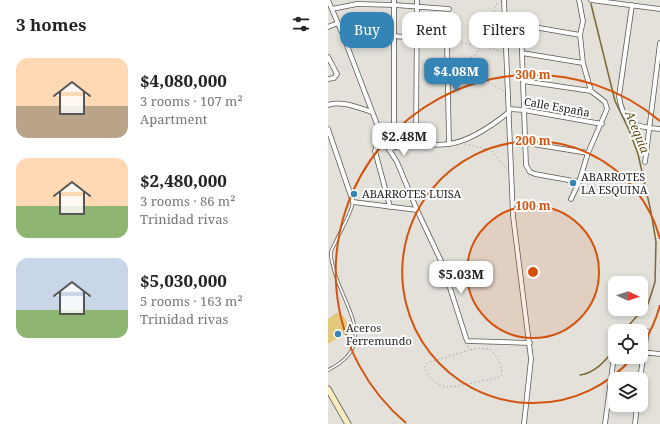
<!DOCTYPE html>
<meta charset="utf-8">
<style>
body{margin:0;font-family:"Noto Serif",serif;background:#f6f6f6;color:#222;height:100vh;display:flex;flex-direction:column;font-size:15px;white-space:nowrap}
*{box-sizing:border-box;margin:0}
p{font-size:13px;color:#767676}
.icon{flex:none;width:22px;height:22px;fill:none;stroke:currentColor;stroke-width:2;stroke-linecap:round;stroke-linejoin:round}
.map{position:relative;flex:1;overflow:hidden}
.details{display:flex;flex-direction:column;background:#fff;width:328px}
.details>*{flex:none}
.guide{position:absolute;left:12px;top:12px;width:260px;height:36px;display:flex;gap:8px}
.needle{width:26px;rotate:93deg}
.buttons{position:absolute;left:280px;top:276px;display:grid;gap:8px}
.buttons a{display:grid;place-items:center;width:40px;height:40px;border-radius:8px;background:#fff;box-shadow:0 2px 6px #0003;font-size:20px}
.price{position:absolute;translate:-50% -34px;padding:0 9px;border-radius:8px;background:#fff;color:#222;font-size:13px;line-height:26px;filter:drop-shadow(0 1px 2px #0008)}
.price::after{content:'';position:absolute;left:50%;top:24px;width:12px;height:9px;margin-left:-6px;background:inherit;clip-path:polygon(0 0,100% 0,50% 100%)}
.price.current{background:#3584b6;color:#fff}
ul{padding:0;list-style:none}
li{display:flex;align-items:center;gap:12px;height:100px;padding:0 16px}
li span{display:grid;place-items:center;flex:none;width:112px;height:80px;border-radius:12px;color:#555}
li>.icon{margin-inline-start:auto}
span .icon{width:48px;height:48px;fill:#fffc;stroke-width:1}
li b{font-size:17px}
h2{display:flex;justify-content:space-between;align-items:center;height:48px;padding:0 16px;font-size:17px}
.pill{padding:0 14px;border-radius:12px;background:#fff;box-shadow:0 2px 6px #0003;font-size:14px;line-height:36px}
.pill.current{background:#3584b6;color:#fff}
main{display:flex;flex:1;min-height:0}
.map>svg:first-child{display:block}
</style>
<main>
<section class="details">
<h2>3 homes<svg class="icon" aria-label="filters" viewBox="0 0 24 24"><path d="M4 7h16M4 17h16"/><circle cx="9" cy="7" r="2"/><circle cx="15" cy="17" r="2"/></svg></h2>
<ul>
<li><span style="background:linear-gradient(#ffd9b3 60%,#b9a48a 0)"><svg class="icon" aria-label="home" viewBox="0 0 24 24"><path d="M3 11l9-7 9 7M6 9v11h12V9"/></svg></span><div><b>$4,080,000</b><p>3 rooms · 107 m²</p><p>Apartment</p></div></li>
<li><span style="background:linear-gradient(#ffd9b3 60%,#8fb573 0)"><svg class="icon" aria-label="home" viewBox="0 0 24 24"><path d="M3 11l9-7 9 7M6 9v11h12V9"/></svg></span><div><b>$2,480,000</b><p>3 rooms · 86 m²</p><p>Trinidad rivas</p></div></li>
<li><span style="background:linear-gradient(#c9d6e8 65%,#8fb573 0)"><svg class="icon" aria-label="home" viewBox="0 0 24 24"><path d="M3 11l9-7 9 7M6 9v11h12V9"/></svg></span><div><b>$5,030,000</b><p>5 rooms · 163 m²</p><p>Trinidad rivas</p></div></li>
</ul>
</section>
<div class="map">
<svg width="332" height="424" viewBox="0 0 332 424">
<rect width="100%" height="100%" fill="#e3e1da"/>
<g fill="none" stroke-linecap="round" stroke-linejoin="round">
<path stroke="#7c6932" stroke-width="1.5" d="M263 4 287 101 301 130 310 154 323 212 328 242 327 282 320 304 300 326 298 331
M252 375C267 373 277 361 286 350"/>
</g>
<path fill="#e4c87c" d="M10 312 13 317 15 315 23 330 0 344V319Z"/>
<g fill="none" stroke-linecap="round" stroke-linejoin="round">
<defs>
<path id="service" d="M0 370C52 345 16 308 6 270 5 265 2 257 3 252 4 249 6 245 8 241 13 230 23 214 25 202"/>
<path id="minor" d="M0 0 15 35 55 140 69 162 89 210 114 263 139 341 202 343
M66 0V126L72 130H88
M176 0 185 216 203 359 196 424
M263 0 332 9
M304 5 291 96C295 124 306 127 332 129
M4 9 29 4 67 5 121 9
M177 22 252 35
M193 25 198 165 202 172 207 174 251 182
M0 27 10 23
M15 35 66 36 119 41 121 144
M194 53 255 63
M0 57 9 74 6 78 0 79
M195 81 263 91
M0 105C13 100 31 108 44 112
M181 109 196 110 274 124
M0 129 25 202 89 210
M55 140 49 145 47 151 62 207
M198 143 260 153
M88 144 89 0
M61 150C81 139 100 147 121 144 142 141 165 125 181 112
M317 162 332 43
M243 199 251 182 260 153 279 109 277 102 263 91 255 63 252 35 255 21 251 0
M313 352 332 354
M312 379 319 331
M277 424 287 349
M307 424 309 405"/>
<path id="secondary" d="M0 389 20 424"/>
</defs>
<use href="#service" stroke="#5a5853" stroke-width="3.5"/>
<use href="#minor" stroke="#5a5853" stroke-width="5.5"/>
<use href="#secondary" stroke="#5a5853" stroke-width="7"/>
<path stroke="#8d8c87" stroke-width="1" stroke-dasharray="1 3" stroke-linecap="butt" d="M122 41 158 47 174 52
M134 64 150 76 176 91
M123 70 147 55 153 46 170 0
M137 144 163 150 179 170
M140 346 141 350 99 363 97 366C97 375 109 385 118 387 123 388 167 379 173 376 176 367 168 355 162 349L153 348 141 350"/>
<use href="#service" stroke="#fff" stroke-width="2"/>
<use href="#minor" stroke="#fff" stroke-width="4"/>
<use href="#secondary" stroke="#f8eabf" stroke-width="5.5"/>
</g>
<circle cx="205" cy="272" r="66" fill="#d4540e" fill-opacity=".12"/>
<g fill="none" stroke="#d4540e" stroke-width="2">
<circle cx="205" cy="272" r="66"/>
<path d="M332 305A131 131 0 0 1 314 345M305 357A131 131 0 1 1 332 239"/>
<path d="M78 423A197 197 0 1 1 332 121"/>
</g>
<g fill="#3584b6" stroke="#fff" stroke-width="1.5">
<circle cx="245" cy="183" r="4"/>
<circle cx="26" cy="194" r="4"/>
<circle cx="10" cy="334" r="4"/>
</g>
<g text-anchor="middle" stroke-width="4" stroke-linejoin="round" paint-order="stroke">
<g font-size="11" fill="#242321" stroke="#fff">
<text transform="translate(229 107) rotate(10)" y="4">Calle España</text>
</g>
<g font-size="11" fill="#242321" stroke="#fff" text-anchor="start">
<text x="253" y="181">ABARROTES<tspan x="253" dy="13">LA ESQUINA</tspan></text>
<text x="34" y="198">ABARROTES LUISA</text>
<text x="18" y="332">Aceros<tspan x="18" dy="13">Ferremundo</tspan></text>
</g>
<g font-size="12" font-style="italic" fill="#614e13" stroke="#fff">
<text transform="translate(309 132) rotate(68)" y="4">Acequia</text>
</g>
</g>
<circle cx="205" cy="272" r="6" fill="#d4540e" stroke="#fff" stroke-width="2"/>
<g font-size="12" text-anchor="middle" font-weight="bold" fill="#d4540e" stroke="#fff" stroke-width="4" stroke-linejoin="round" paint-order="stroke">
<text x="205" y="79">300 m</text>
<text x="205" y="145">200 m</text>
<text x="205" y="210">100 m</text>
</g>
</svg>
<div class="buttons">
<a><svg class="needle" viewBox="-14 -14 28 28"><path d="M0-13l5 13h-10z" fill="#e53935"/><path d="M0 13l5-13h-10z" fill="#767676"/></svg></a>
<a><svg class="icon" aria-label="locate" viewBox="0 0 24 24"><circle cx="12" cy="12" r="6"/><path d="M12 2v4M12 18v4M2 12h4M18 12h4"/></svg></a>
<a><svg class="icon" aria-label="layers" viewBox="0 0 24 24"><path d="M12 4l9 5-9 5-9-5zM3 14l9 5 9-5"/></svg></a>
</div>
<b class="price current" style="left:128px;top:92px">$4.08M</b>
<b class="price" style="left:76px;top:157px">$2.48M</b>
<b class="price" style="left:133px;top:295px">$5.03M</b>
<div class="guide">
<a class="pill current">Buy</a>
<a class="pill">Rent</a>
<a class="pill">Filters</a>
</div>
</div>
</main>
